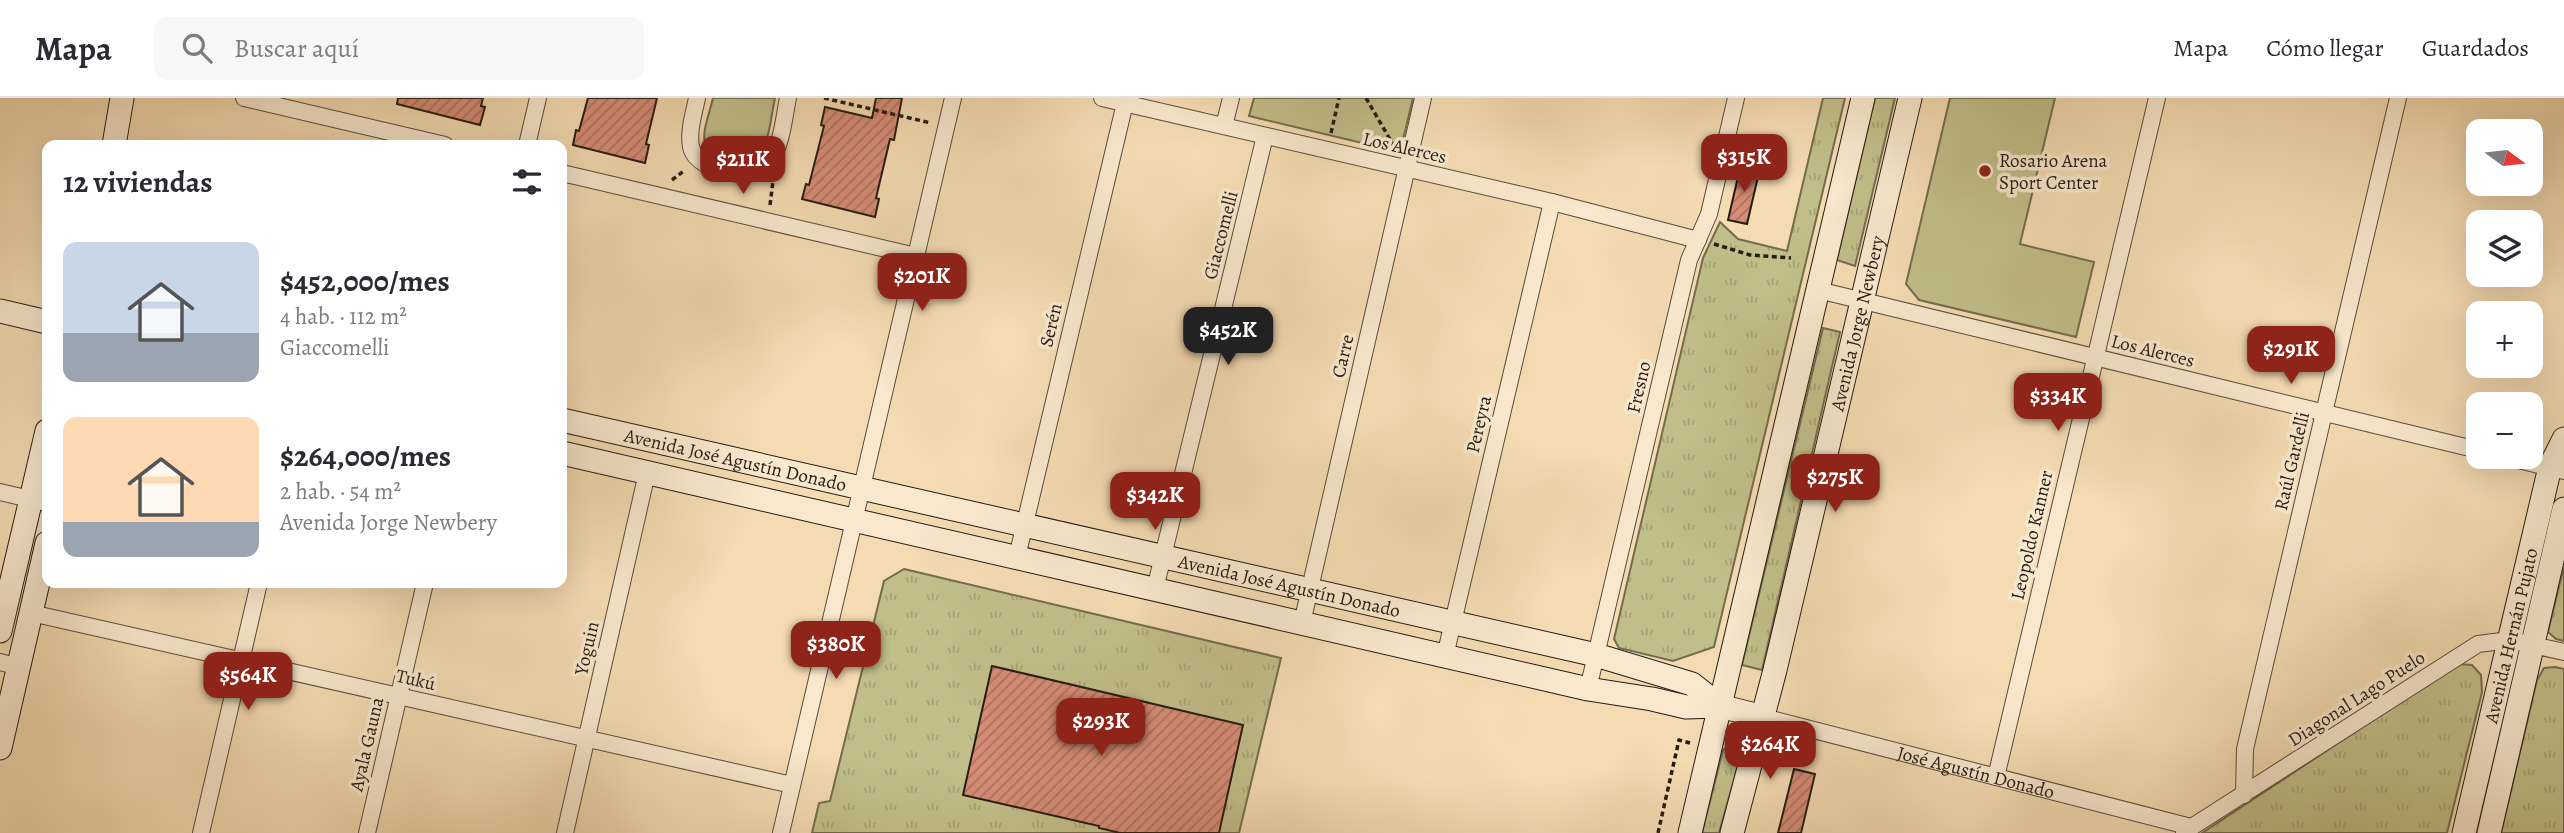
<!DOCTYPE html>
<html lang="es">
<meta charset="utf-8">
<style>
body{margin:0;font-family:Alegreya,serif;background:#f7f7f7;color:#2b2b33;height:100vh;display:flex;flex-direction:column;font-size:26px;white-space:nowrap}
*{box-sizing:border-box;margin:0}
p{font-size:23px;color:#7c7c81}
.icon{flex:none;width:38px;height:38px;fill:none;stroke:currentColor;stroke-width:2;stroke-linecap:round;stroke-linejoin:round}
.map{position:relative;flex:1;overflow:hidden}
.side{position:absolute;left:42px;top:42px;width:525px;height:448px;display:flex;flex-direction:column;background:#fff;border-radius:14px;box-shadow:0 7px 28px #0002}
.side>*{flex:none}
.needle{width:46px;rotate:105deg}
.tools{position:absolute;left:2466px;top:21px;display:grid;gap:14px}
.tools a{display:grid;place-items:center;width:77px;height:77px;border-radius:14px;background:#fff;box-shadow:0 7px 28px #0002;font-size:35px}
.price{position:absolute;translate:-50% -60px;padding:0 16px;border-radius:14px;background:#8f2418;color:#fff;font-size:23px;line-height:46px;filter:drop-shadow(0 2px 4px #0008)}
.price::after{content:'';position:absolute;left:50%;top:42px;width:21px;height:16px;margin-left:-10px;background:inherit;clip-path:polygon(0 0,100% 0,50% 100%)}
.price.active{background:#222;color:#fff}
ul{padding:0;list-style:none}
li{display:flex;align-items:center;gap:21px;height:175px;padding:0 21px}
li span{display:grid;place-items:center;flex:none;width:196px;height:140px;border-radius:14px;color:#555}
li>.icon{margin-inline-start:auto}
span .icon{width:84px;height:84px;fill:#fffc;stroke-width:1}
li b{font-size:30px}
h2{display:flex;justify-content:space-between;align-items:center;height:84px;padding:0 21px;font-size:30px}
header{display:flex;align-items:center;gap:42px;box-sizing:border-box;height:98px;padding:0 35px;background:#fff;border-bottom:2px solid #e1e1e2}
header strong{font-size:33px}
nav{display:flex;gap:38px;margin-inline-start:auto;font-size:24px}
.search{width:490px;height:63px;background:#f7f7f7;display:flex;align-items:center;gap:18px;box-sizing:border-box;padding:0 24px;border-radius:14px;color:#7c7c81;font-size:26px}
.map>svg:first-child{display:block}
</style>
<header>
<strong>Mapa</strong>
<div class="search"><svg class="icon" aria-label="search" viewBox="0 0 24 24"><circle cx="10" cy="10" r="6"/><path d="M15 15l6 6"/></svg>Buscar aquí</div>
<nav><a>Mapa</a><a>Cómo llegar</a><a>Guardados</a></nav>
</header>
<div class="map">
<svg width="2564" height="735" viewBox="0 0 2564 735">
<defs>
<pattern id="grass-tufts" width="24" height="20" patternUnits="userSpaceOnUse" patternTransform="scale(1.75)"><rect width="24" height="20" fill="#c1be89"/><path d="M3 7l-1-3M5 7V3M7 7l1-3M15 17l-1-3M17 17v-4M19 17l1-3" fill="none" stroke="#a6a375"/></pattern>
<pattern id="building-hatch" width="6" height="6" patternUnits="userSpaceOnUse" patternTransform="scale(1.75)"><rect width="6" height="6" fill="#d68c76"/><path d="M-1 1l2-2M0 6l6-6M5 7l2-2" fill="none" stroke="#ad7260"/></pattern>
</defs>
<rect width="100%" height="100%" fill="#f5dbb2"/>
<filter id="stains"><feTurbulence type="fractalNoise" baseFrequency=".00286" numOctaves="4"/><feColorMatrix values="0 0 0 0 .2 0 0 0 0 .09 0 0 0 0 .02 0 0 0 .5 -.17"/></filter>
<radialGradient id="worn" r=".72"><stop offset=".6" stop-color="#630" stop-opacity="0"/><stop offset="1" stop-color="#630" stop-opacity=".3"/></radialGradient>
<path fill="url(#grass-tufts)" stroke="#736d4e" stroke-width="2" d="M1823 0H1845L1714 549 1673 563 1619 550 1614 541 1703 160 1720 124 1738 141 1787 153Z
M1875 0H1895L1855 168 1837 162Z
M1823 230 1840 234 1762 572 1742 567Z
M2564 468V543L2556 541 2548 534Z
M904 471 1281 560 1239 735H812L819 705 830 703 884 483Z
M2458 566 2472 567 2481 577 2482 594 2447 735H2202Z
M2555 569 2564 571V735H2501L2537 582 2544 570Z
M1733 648 1739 653V664L1719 735H1702L1723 652 1727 649Z"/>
<path fill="#c1be89" stroke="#736d4e" stroke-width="2" d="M713 0H775C771 17 770 44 758 58 751 66 743 65 733 63 691 54 705 33 713 0Z
M1254 0H1413L1400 54 1249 18Z
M1950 0H2055L2020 146 2094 164 2076 239 1919 202 1906 186Z"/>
<path fill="url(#building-hatch)" stroke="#251c14" stroke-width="2" d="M398 0H483L481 8 485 9 480 27 397 6Z
M588 0H657L646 46 649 47 645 65 573 47 576 32 579 33Z
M876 0H902L894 42 890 41 876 100 879 101 875 119 802 101 806 86 809 87 824 28 821 27 825 9 872 20Z
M1741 66 1760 70 1747 126 1728 122Z
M992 568 1243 627 1219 735H1120L1099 730V728L963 697Z
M1794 671 1815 676 1801 735H1778Z"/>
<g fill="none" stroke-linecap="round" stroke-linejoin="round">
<defs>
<g id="street">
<path d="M244 0 445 47"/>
<path d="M697 0C694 15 688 33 691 49 695 68 729 77 746 76 755 75 764 70 770 63 782 47 784 19 788 0"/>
<path d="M1102 0 1552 104 1698 142"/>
<path d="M1224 28 1231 0"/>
<path d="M527 47 538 0"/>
<path d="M562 75 916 158"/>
<path d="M1818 192 2478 352"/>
<path d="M2506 359 2564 373"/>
<path d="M0 394 47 405"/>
<path d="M1017 459 1125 5"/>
<path d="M1155 491 1265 38"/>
<path d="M31 515 792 687"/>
<path d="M1302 525 1423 0"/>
<path d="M1445 558 1552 104"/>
<path d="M0 564 19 569"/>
<path d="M1588 591 1689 162 1709 116 1736 0"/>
<path id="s1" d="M1763 619 2191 729"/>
<path d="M1996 679 2157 0"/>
<path d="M2244 697 2245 651 2398 0"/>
<path d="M2184 734 2478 546 2510 542 2564 554"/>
<path d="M201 735 259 485"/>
<path d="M367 735 425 485"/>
<path d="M565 735 647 375"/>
<path d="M781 735 953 0"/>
</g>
<g id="secondary">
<path d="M114 47 122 0"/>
<path d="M0 213 47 224"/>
<path id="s2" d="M562 322 1596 557 1692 586 1720 608"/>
<path d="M562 355 1588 591 1652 601 1686 609 1720 608 1763 619"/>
<path d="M0 533 47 333"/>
<path d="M0 650 47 445"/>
<path d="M1690 735 1863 0"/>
<path id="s3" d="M1732 735 1775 572 1910 0"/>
<path id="s4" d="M2464 735 2550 369 2564 341"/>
<path d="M2489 735 2564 411"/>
</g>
</defs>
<use href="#street" stroke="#594c3c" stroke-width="18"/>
<use href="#secondary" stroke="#251c14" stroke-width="25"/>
<path stroke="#251c14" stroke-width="3.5" stroke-dasharray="5 3.5" stroke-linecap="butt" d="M824 0 931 25
M1366 0 1395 50
M1331 35 1339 0
M672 82 685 72
M770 107 773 83
M1714 146 1750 157 1791 160
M1658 735 1679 642 1690 645"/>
<use href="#street" stroke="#f8e8cd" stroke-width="16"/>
<use href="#secondary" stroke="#f8e8cd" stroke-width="23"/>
</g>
<circle fill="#8f2418" stroke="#f8e8cd" stroke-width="2.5" cx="1985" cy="73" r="7"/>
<g text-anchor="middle" stroke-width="7" stroke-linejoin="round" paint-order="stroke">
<g font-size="19" fill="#251c14" stroke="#f8e8cd">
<text transform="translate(1405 49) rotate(13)" y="7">Los Alerces</text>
<text transform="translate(1220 137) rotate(-76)" y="7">Giaccomelli</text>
<text dy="7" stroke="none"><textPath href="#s3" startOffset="525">Avenida Jorge Newbery</textPath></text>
<text transform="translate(1050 227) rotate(-77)" y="7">Serén</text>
<text transform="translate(2153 252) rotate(14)" y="7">Los Alerces</text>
<text transform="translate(1342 258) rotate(-77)" y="7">Carre</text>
<text transform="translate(1638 289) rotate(-77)" y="7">Fresno</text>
<text transform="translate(1478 326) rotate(-77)" y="7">Pereyra</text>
<text dy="7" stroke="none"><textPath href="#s2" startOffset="178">Avenida José Agustín Donado</textPath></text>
<text transform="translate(2291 363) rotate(-77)" y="7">Raúl Gardelli</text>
<text transform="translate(2031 437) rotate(-77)" y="7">Leopoldo Kanner</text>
<text dy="7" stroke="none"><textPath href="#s2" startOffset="746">Avenida José Agustín Donado</textPath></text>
<text dy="7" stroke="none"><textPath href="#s4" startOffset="203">Avenida Hernán Pujato</textPath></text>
<text transform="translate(586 550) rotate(-77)" y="7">Yoguin</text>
<text transform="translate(416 581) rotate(13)" y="7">Tukú</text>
<text transform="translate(2356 600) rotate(-33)" y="7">Diagonal Lago Puelo</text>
<text transform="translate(366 646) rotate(-77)" y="7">Ayala Gauna</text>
<text dy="7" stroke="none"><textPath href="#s1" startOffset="220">José Agustín Donado</textPath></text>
</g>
<g font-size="19" fill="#251c14" stroke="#f8e8cd" text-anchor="start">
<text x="1999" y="69">Rosario Arena<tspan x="1999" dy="22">Sport Center</tspan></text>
</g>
</g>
<rect width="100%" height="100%" filter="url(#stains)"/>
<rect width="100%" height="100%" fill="url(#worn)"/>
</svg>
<div class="tools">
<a><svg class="needle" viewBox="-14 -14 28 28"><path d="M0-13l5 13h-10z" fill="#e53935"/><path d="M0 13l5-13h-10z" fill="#7c7c81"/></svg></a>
<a><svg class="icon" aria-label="layers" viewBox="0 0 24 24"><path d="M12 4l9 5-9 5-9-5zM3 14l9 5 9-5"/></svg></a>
<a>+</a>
<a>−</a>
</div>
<b class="price" style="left:1744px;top:96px">$315K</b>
<b class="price" style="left:743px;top:98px">$211K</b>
<b class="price" style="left:922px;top:215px">$201K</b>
<b class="price active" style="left:1228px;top:269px">$452K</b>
<b class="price" style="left:2291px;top:288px">$291K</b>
<b class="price" style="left:2058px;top:335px">$334K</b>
<b class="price" style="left:1835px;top:416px">$275K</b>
<b class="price" style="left:1155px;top:434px">$342K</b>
<b class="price" style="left:836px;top:583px">$380K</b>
<b class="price" style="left:248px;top:614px">$564K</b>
<b class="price" style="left:1101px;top:660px">$293K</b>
<b class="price" style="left:1770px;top:683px">$264K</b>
<section class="side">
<h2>12 viviendas<svg class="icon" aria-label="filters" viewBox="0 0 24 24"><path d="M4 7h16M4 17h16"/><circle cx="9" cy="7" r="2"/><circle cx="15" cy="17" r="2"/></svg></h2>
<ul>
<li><span style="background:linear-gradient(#c9d6e8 65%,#9aa5b1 0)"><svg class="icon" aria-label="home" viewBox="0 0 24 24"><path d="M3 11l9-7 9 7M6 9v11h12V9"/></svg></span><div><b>$452,000/mes</b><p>4 hab. · 112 m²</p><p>Giaccomelli</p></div></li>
<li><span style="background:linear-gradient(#ffd9b3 75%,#9aa5b1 0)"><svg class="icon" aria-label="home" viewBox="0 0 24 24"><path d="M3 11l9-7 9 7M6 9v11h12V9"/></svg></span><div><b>$264,000/mes</b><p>2 hab. · 54 m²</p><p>Avenida Jorge Newbery</p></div></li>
</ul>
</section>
</div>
